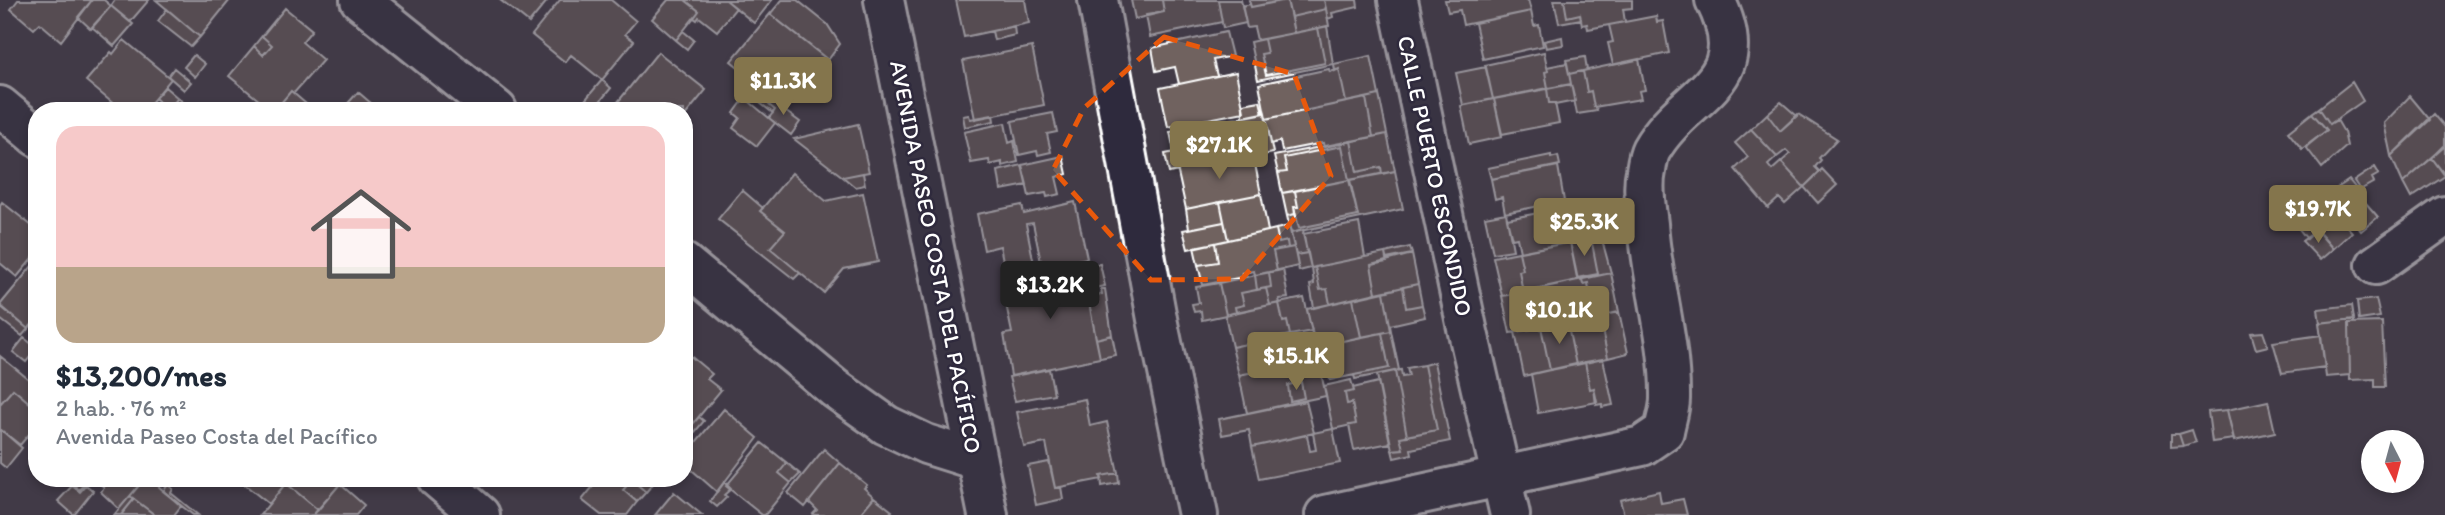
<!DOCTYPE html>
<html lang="es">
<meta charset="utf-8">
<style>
body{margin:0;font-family:Itim,sans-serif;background:#f2f2f3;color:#1f2937;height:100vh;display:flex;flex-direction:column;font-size:26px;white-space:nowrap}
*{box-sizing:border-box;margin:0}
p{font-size:23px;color:#747a83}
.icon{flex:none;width:38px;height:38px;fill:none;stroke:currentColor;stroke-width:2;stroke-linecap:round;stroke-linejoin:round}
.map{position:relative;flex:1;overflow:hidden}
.sheet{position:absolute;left:28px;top:102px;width:665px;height:385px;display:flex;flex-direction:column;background:#fff;border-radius:28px;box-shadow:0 4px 10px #0003}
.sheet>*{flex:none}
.needle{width:46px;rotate:174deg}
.fabs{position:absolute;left:2361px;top:430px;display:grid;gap:14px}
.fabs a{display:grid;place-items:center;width:63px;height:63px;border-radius:50%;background:#fff;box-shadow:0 4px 10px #0003;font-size:35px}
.price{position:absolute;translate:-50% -60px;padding:0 16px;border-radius:7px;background:#84754c;color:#fff;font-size:23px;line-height:46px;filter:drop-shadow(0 2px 4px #0008)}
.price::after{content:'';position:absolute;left:50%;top:42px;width:21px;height:16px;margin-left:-10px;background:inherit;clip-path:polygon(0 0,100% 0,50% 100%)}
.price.active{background:#222;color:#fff}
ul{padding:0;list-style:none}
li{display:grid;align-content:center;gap:14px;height:371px;padding:0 28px}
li+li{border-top:2px solid #e0e1e3}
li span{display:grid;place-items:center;height:217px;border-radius:21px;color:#555}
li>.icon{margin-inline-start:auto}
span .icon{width:126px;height:126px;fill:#fffc;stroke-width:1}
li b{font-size:30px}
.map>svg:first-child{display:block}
</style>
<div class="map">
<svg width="2445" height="515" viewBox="0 0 2445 515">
<rect width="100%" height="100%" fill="#423b47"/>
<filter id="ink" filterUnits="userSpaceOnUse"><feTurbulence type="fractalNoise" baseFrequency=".0143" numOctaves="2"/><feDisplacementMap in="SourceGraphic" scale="14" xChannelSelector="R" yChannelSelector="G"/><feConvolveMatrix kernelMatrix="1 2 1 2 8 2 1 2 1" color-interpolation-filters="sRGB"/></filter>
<g filter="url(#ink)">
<path fill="#6f625e" stroke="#fff" stroke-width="2" d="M18 0H92L61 41 40 23 34 29 11 9Z
M92 0H104L111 6 91 29 78 17Z
M115 0H149L130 22 111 6Z
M156 0H230L200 37Z
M500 0H548L529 23Z
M560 0H611L636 21 625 34 634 41 602 80 571 55 565 62 532 35Z
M668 0H685L699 11 676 40 652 19Z
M685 0H726L736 8 717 31 699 17 697 20 694 18 699 11Z
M726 0H772L754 23Z
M782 0H797L827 24 840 44 828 60 770 14Z
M956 0H1025L1029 23 964 37Z
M1131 0H1162L1164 12 1135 19Z
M1162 0H1218L1222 22 1150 37 1146 15 1164 12Z
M1218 0H1241L1246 23 1223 28Z
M1249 0H1280V1L1251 7Z
M1287 0H1324L1326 9 1291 17Z
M1287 0 1294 33 1257 40 1254 27 1247 28 1242 6 1250 4 1251 7Z
M1324 0H1357L1358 7 1332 13 1333 17 1328 19Z
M1445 0H1528L1531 11 1463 25 1460 10 1448 12Z
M1554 0H1564L1567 17 1580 14 1581 19 1559 23Z
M1564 0H1632V8L1623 9 1625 22 1588 29 1587 24 1582 25 1580 14 1567 17Z
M111 6 133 24 114 46 92 27Z
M285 8 312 30 302 42 323 60 294 93 291 91 275 110H271L229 76 254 46 263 55 272 45 262 36Z
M167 9 200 37 191 47 158 21Z
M1326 9 1329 26 1294 33 1291 17Z
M1531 11 1534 26 1539 25 1543 46 1483 59 1475 23Z
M770 14 828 60 788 108 731 61Z
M1656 16 1657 22 1663 21 1669 53 1613 65 1608 43 1613 42 1609 25Z
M1014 26 1015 35 994 40 992 31Z
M1327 26 1333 64 1258 80 1250 42 1264 39 1267 53 1261 54 1266 75 1325 63 1318 28Z
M1318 28 1325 63 1266 75 1261 54 1267 53 1264 39Z
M683 31 694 40 687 49 676 40Z
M1226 32 1232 56 1213 60 1217 76 1179 84 1175 67 1156 71 1152 48Z
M262 36 272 45 263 55 254 46Z
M1562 37 1563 45 1546 48 1544 41Z
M124 40 171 79 145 110H121L86 81 111 52 113 54Z
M1032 47 1044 105 975 119 963 61Z
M658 52 706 90 684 117V110H616L613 108Z
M1544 52 1548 71 1545 72 1548 88 1493 99 1485 65Z
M194 55 205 64 195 77 184 67Z
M1371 56 1379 95 1346 102 1339 69 1335 71 1334 64Z
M1585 57 1587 70 1569 74 1566 60Z
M1639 59 1645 90 1639 91 1641 99 1594 107 1591 91 1587 92 1583 71Z
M1567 63 1571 84 1548 88 1545 72 1548 71 1547 67Z
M1486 67 1493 99 1463 105 1456 73Z
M174 68 191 82 184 90 168 76Z
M1329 69 1330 72 1339 69 1346 102 1266 119 1259 84Z
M1583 71 1587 92 1591 91 1594 107H1596L1597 111 1577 114 1569 74Z
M1236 72 1244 112 1168 127 1160 88Z
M602 80 611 88 593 110H585L580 106Z
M756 82 775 98 769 105 775 110 773 113 747 93Z
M2352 82 2363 101 2330 124 2319 108Z
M1571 84 1575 101 1555 105V103H1549L1547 89Z
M165 87 178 98 168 110 155 98Z
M1547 89 1549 103H1555L1559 123 1502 134 1494 99Z
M291 91 312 109 311 110H275Z
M358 92 379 110H342Z
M1379 95 1387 134 1373 137 1366 98Z
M2410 96 2430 120 2391 156 2384 123Z
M178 98 193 110H168Z
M745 98 775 123 757 146 733 128 740 118 734 113Z
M775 98 788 108 785 111 800 122 791 135 769 118 775 110 769 105Z
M1366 98 1373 137 1324 147 1323 143 1282 151 1280 141 1271 144 1266 119Z
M1494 99 1502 137 1469 144 1461 106Z
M1260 101 1263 113 1243 117V104Z
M1781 102 1797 116 1780 131 1767 114Z
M2319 108 2330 124 2337 120 2344 132 2347 146 2322 168 2306 147 2327 130 2312 113Z
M1053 113 1057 132 1047 134 1051 152 1038 155 1037 151 1019 155 1012 121Z
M1265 113 1273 153 1254 157 1253 154 1200 165 1195 148 1174 151 1170 132Z
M2312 113 2327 130 2302 149 2288 132Z
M1767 114 1780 131 1798 114 1837 139 1819 158 1821 160 1815 167 1820 172 1804 187 1781 162 1790 154 1786 150 1777 157 1751 129Z
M2434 114 2445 127V146L2403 183 2391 156Z
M969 115 970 119 993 115 994 121 965 127 963 116Z
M1005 123 1009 143 1014 141 1018 162 1002 166V162L990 165 989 160 971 163 964 132Z
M858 124 869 172 843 177 794 139Z
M1751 129 1777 157 1768 165 1772 170 1781 162 1804 187 1785 204 1779 198 1768 208 1735 169 1748 157 1735 143Z
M1387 134 1395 171 1382 174 1381 167 1357 172 1351 141Z
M1351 141 1357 172 1381 167 1382 174 1349 180 1342 146 1284 158 1287 172 1278 173 1274 156Z
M1342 146 1349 180 1282 193 1278 173 1287 172 1284 158Z
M2444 146 2445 148V175L2432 158Z
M1195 148 1198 164 1177 168 1178 171 1169 173 1165 154Z
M1253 154 1261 194 1186 209 1177 168Z
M1551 155V158L1558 156 1560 165 1491 179 1488 168Z
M1063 156 1067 174 1056 177 1060 194 1047 197 1046 193 1029 196 1022 165Z
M2432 158 2445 176 2411 198 2403 183Z
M1022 165 1027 185 1001 190 998 171Z
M1558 166 1564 201 1505 213 1502 197 1495 199 1491 179Z
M2375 167 2379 174 2372 178 2374 182 2360 190 2354 181Z
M1822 169 1837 185 1818 203 1804 187Z
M1395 171 1403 209 1291 233 1287 216 1295 214 1299 228 1358 216 1350 180Z
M792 173 826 201 863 193 878 262 844 269 824 293 770 248 785 231 760 211Z
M863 173 865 185 855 187 843 177Z
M1349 180 1358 216 1299 228 1294 207H1298L1295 191Z
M2349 180 2357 190 2342 203 2333 191Z
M742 190 763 208 760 211 785 231 770 248 800 273 794 279 718 219Z
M2357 190 2365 202 2350 213 2342 203Z
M1295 191 1298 207H1294L1295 214 1287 216 1282 193Z
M1261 194 1268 231 1228 240 1220 202Z
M2 202 37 230V253L17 277 0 263V205Z
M1075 202 1087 258 1042 267 1033 223 1026 224 1035 269 1006 275 1000 246 984 250 977 214 1022 205 1024 214Z
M1220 202 1224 222 1189 229 1186 209Z
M2365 202 2378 217 2361 231 2348 215Z
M2326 204 2352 232 2333 249 2308 221Z
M1565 208 1572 242 1520 252 1517 238 1512 239 1507 219Z
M1506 213 1513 250 1493 253 1485 217Z
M2309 221 2317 230 2307 239 2299 229Z
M1224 222 1228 240 1188 249 1183 230Z
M1359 223 1365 257 1311 268 1303 234Z
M1577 224 1578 229 1592 227 1594 237 1572 242 1569 225Z
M1289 226 1294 247 1288 248 1287 241 1279 243 1276 229Z
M1276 229 1279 243 1287 241 1288 248 1273 251 1277 271 1255 275 1254 271 1243 273V277L1203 285 1198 265 1218 262 1215 243Z
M1303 230 1307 253 1296 255 1291 233Z
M2317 230 2333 249 2320 260 2302 241Z
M1601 236 1611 273 1578 280 1577 278 1598 274 1591 238Z
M1591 238 1598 274 1577 278 1570 242Z
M1570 242 1578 280 1523 292 1519 271 1523 270 1519 252Z
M1215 243 1218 262 1198 265 1194 247Z
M1294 247 1298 266 1277 271 1273 251Z
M1410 247 1412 254 1386 259 1385 253Z
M1519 252 1523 270 1519 271 1523 292 1502 296 1493 257Z
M1308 253 1311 268 1299 271 1296 255Z
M1385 253 1387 262 1371 265 1376 293 1330 304 1327 289 1320 290 1315 267Z
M1412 254 1418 284 1376 293 1371 265Z
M37 260V319L28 329 0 305Z
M1081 263 1100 358 1011 376 1004 334 1012 333 1005 299 1011 298 1008 281Z
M1100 264 1105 286 1087 289 1082 267Z
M1315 267 1320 290 1327 289 1330 304 1314 308 1310 285 1314 284 1312 268Z
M1283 269 1288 298 1279 299 1280 303 1270 305 1266 288 1271 287 1269 272Z
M1269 272 1271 287 1257 290 1255 275Z
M1611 273 1619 312 1585 319 1588 310 1587 303 1591 302 1588 283 1583 284 1582 279Z
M1255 275 1257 290 1241 293 1244 305 1235 307 1236 312 1226 315 1219 283Z
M1582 279 1583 284 1588 283 1591 302 1587 303 1588 310 1585 319 1510 333 1502 296Z
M1219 283 1226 315 1202 320 1201 311 1194 312 1192 304 1199 303 1196 287Z
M1418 284 1422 305 1406 308 1403 287Z
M1403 287 1406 308 1422 305 1425 317 1390 325 1384 292Z
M1266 288 1270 305 1236 312 1235 307 1244 305 1241 293Z
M1101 289H1105L1112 335 1096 339 1088 297 1102 294Z
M1384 292 1391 331 1361 337 1353 299Z
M1304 298 1312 331 1290 335 1287 321 1283 322 1279 303Z
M1353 299 1361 337 1315 347 1307 309Z
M2376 299 2380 317 2359 320 2357 301Z
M1279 303 1283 322 1287 321 1290 335 1232 347 1225 315Z
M2352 305 2354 319 2320 323 2318 309Z
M0 306 28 329 22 336 0 319Z
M1619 312 1628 353 1608 358 1599 316Z
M1599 316 1608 358 1576 365 1567 322Z
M2354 319V323H2349L2350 375 2326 377 2319 323Z
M1567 322 1576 365 1550 370 1541 327Z
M2382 322 2385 387H2375V379L2350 380 2349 323Z
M1541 327 1550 370 1524 376 1515 332Z
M1312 331 1318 359 1292 364 1290 351H1294L1290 335Z
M1391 331 1399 370 1355 379 1354 375 1389 368 1382 333Z
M2263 332 2268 346 2256 349 2251 333Z
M1382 333 1389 368 1330 380 1326 362 1331 361 1328 344Z
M1112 335 1116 355 1100 358 1096 339Z
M1290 335 1294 351H1290L1292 364 1239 375 1232 347Z
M2321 335 2325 367 2282 373 2273 342Z
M24 338 37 348 26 362 13 352Z
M688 354 712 374 707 379 721 390 692 425 684 418V359Z
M0 356 37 386V409L13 389 0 404Z
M1318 359 1326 396 1297 402 1296 400 1304 398 1301 382 1293 384 1290 364Z
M1603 359 1613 405 1602 407V404L1596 405 1594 388 1590 389 1585 362Z
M1434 362 1450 441 1411 449 1412 454 1394 458 1392 450 1403 449 1400 437 1437 430 1424 365Z
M1585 362 1590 389 1594 388 1597 402 1538 413 1531 374Z
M1290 364 1293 384 1288 385 1290 401 1296 400 1297 402 1247 413 1239 375Z
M1424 365 1437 430 1407 436 1395 371 1401 370 1402 377 1409 376 1407 368Z
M1049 369 1054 394 1015 401 1009 377Z
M1395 371 1407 436 1400 437 1403 449 1392 450 1377 375Z
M1351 380 1354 391 1345 393 1347 404 1352 403 1356 424 1333 429 1324 386Z
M1301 382 1304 398 1290 401 1288 385Z
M1378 382 1390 443 1354 450 1349 425 1356 424 1352 403 1347 404 1345 393 1354 391 1353 388Z
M13 389 37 409V425L20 445 0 429V404Z
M1085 399 1090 426 1107 422 1118 473 1101 476 1102 479 1055 488 1046 443 1024 447 1017 412Z
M1306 401 1314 433 1252 447 1249 430 1222 435 1219 419Z
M2268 401 2275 432 2234 441 2227 410Z
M724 409 758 438 717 492 684 463V456Z
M2227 410 2234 439 2212 442 2208 412Z
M699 417 704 421 695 432 684 424 687 420 692 425Z
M0 429 22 448 6 468 0 463Z
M1333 429 1340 463 1259 479 1252 447 1307 435 1310 451 1316 450 1313 433Z
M2192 430 2196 442 2183 446 2179 434Z
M2171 434H2179L2183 446 2171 447Z
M762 443 787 463 779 473 791 483 765 515H762L726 486Z
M824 449 840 463 805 507 788 493Z
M1049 462 1055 488 1061 487 1063 499 1036 505 1028 466Z
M787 463 800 474 791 483 779 473Z
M840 463 867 485 864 488 874 497 859 515H814L813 514 817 510 809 502Z
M1118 473 1119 483 1102 486 1101 476Z
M67 478H89L79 490Z
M101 478 111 480 139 478 143 481 119 509 101 492 104 487 97 482Z
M145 478H165L158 486 181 506 174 515H155L130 496Z
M241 478H290L269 504 239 480Z
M290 478H333L340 484 318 510 286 483Z
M600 478H658L646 492 632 480 623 490 637 502 627 515H601L582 500Z
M632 480 646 492 637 502 623 490Z
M724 482 731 489 724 495 727 497 717 507 710 501Z
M286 483 318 510 313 515H260Z
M340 484 364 505 356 515H313Z
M86 485 93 491 74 515 58 501 72 486 80 492Z
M168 485 173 489 171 493 198 515H193L163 491Z
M1659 491 1661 503 1683 499 1687 515H1624L1620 500Z
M674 492 702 515H655Z
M130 496 134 499 121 515H114Z
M874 497 892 511 888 515H859Z
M134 499 155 515H121Z"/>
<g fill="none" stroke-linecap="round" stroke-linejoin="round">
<defs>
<path id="minor" d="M360 0 497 110
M884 0 988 515
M1098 0 1157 319 1198 515
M1398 0 1467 328 1510 515
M0 106 37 137
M684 263 834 388 886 425 926 444 977 460
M2376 265 2445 216
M437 478 480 515
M1325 515 1642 446 1664 431C1666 420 1670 409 1670 399 1671 340 1652 283 1648 224 1646 207 1642 188 1646 171 1647 164 1648 156 1651 150 1684 91 1758 85 1715 0"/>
</defs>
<use href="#minor" stroke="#fff" stroke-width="44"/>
<use href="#minor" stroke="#2f2a3d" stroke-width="38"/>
</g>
</g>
<path d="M0 0H2445V515H0ZM1164 37 1294 74 1331 176 1242 279 1151 280 1053 170 1084 108Z" fill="#423b47" fill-opacity=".55" fill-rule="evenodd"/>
<path fill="none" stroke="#e8590c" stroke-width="5" stroke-dasharray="14 9" stroke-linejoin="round" d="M1164 37 1294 74 1331 176 1242 279 1151 280 1053 170 1084 108Z"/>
<g text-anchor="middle" stroke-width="5" stroke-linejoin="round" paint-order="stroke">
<g font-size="23" fill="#fff" stroke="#2f2a3d">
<text transform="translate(1435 176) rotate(78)" y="8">CALLE PUERTO ESCONDIDO</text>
<text transform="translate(936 257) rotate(79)" y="8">AVENIDA PASEO COSTA DEL PACÍFICO</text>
</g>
</g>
</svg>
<div class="fabs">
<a><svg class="needle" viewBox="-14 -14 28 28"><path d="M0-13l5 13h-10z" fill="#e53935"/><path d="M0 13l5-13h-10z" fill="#747a83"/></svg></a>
</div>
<b class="price" style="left:783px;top:117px">$11.3K</b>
<b class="price" style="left:1219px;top:181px">$27.1K</b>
<b class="price" style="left:2318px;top:245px">$19.7K</b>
<b class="price" style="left:1584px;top:258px">$25.3K</b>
<b class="price active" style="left:1050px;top:321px">$13.2K</b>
<b class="price" style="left:1559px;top:346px">$10.1K</b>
<b class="price" style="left:1296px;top:392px">$15.1K</b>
<section class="sheet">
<ul>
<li><span style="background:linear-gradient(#f6c9c9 65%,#b9a48a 0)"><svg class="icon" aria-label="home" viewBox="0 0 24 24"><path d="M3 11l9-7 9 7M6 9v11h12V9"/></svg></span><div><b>$13,200/mes</b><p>2 hab. · 76 m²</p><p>Avenida Paseo Costa del Pacífico</p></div></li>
</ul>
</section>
</div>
